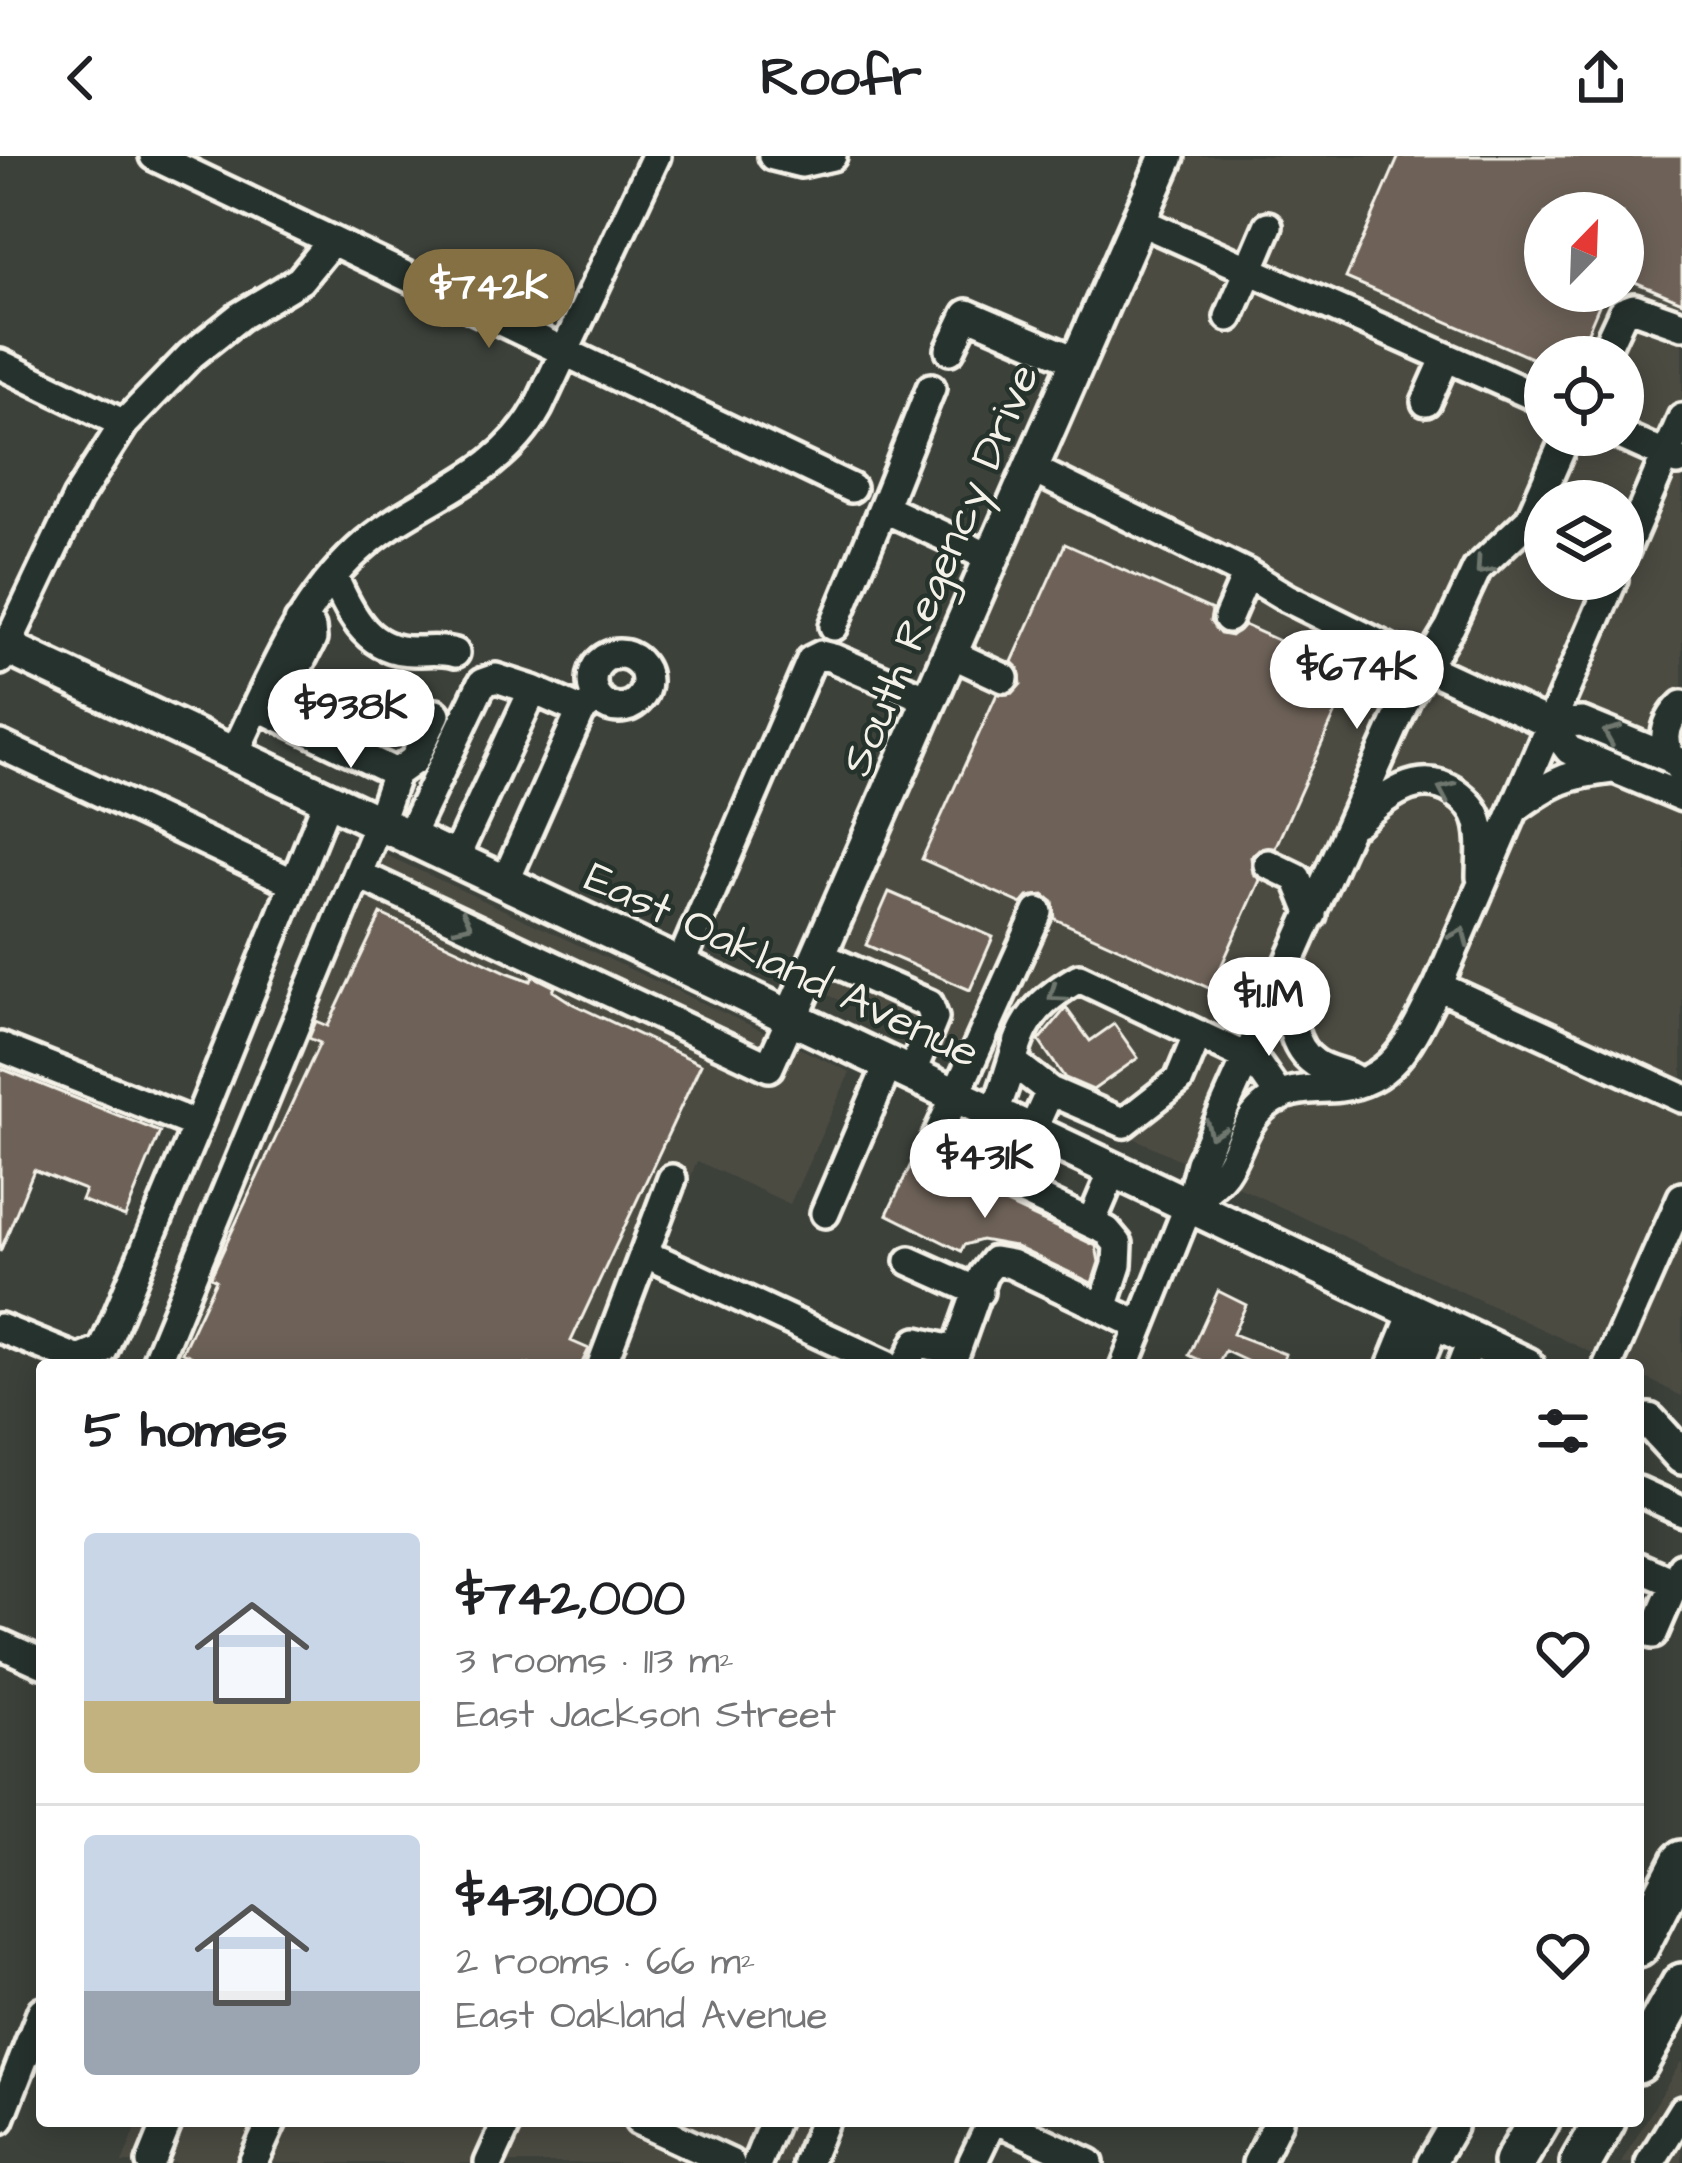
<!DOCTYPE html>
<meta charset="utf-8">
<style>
body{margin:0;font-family:"Architects Daughter",sans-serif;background:#f2f2f2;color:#202124;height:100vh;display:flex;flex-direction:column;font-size:45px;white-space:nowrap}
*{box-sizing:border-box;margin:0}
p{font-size:39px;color:#757577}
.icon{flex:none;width:66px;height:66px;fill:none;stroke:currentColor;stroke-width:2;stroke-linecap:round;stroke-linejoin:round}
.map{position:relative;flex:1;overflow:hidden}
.panel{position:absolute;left:36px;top:1203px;width:1608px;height:768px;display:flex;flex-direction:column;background:#fff;border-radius:12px;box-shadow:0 6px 30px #0003}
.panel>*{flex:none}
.needle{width:78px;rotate:23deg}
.buttons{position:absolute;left:1524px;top:36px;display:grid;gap:24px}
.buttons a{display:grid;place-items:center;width:120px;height:120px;border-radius:50%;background:#fff;box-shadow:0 6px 30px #0003;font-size:60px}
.price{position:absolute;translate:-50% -102px;padding:0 27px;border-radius:42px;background:#fff;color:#222;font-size:39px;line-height:78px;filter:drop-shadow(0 3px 6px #0008)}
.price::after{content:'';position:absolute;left:50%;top:72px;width:36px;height:27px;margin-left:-18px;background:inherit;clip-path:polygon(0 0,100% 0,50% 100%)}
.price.on{background:#847042;color:#fff}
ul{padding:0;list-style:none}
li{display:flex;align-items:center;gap:36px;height:300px;padding:0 48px}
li+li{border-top:3px solid #e0e0e0}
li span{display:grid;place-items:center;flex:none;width:336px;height:240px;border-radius:12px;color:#555}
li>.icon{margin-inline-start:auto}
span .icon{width:144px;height:144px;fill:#fffc;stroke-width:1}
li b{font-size:51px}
h2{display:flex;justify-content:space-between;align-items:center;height:144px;padding:0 48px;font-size:51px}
header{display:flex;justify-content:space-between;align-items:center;height:156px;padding:0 48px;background:#fff;font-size:54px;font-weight:700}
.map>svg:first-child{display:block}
</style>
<header><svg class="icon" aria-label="back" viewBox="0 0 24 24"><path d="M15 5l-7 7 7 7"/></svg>Roofr<svg class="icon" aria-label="share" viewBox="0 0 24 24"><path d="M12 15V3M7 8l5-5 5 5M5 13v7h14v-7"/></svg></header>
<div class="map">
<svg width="1682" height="2007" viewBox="0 0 1682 2007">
<rect width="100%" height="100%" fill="#3c413a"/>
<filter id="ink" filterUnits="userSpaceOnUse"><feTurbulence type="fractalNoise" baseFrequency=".00833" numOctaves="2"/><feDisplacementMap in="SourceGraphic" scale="24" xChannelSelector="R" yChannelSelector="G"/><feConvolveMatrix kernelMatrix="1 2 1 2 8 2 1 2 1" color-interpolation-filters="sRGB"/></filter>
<g filter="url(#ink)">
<path fill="#4b4b43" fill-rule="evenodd" d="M1190 0H1682V1240L1638 1218V1209H1618L824 837ZM1545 57H1623V135H1545ZM1545 201H1623V279H1545ZM1545 345H1623V423H1545Z
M352 683 850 916 790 1048 697 1005 616 1209H142Z
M1682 1904V2007H1621Z
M139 1965H812L795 2007H122Z"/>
<path fill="#6e6259" stroke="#f4f1e8" stroke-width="3" d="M1399 0H1682V146L1630 124 1638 104 1623 97V57H1545V135H1605L1577 201H1545V208L1346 122Z
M1065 388 1212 454 1210 465 1220 478 1231 480 1244 469 1353 518 1275 692 1259 693 1251 701 1253 717 1260 724 1211 833 1055 763 1053 746 1044 739 1028 741 1022 748 922 703 997 538 1013 537 1021 528 1019 513 1012 506Z
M889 736 993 781 970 834 866 789Z
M381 758 509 817 531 825 533 820 555 831 553 835 573 848 701 908 571 1185 589 1193 581 1209H210L182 1196 216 1124 211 1121 212 1118 320 887 309 882 316 865 328 870Z
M1066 852 1090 885 1114 868 1138 902 1093 934 1065 922 1039 885Z
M0 912 160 976 125 1061 81 1044 85 1034 34 1014 0 1096Z
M913 1004 1096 1090 1099 1106 1092 1127 1014 1090 981 1084 964 1089 961 1095 887 1058Z
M1218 1135 1246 1149 1233 1178 1285 1198 1284 1202 1299 1209H1255L1225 1195 1218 1209H1211L1189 1199Z"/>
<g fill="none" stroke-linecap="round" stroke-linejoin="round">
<defs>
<path id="minor" d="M154 0 851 332
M773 0 801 7 832 0
M1139 65 1545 245
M1229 161 1268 70
M950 194 967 158 1077 205
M1602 201 1623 156 1634 152 1682 169
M0 208 124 268
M931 232 883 352 991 402
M1426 246 1446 201
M1620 279 1678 305
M1030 312 1247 418 1287 442 1426 511 1549 568 1569 594 1682 641
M1623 399 1682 262
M333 420C351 458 367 497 416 495 431 495 440 493 455 497
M1228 462 1247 418
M834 470 883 352
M950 497 1004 522
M592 525a27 27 0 1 1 54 0a27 27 0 1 1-54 0Z
M0 504 77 342 124 268 191 199 240 160 300 124 331 86
M276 553 312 483 311 472 299 466
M1549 568 1582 566 1682 607
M0 589 294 727
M234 598C269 526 298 449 358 394 417 340 497 326 538 252L656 0
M1679 612C1660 591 1662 568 1682 549
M396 617 414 604 436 558
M1517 651C1553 625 1568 618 1612 613
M1357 666C1384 642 1418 611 1455 636 1465 643 1475 653 1478 664 1484 682 1481 703 1481 721
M409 681 482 527 496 522 533 534
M455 702 533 534 581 555
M1268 708 1297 722 1312 759
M358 718 769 911 791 862
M505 726 581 555 598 542
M1038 756 932 992 1107 1075 1118 1088 1117 1109 1103 1152 1140 1170
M818 799 929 848 934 862 911 918
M680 809 811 504 821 499 833 502 932 545
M1290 814C1291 846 1285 887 1315 907 1326 915 1340 916 1352 922
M1438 830 1682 942
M0 891 197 969 328 643
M1013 906 1050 935 1124 967 1179 924 1198 878
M994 957C1023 891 1009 861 1079 822L1246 901 1259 911 1280 941
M1008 1028 1050 935
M1189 1049C1200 1039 1215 1029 1224 1017 1241 993 1242 966 1268 947 1291 930 1314 934 1340 931 1398 925 1414 875 1438 830L1613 423
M825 1057 889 907
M1091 1067 1114 1013
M661 1105 886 1209
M910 1105 979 1136
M0 1172 79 1204 103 1194 197 969
M155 1209 379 666 396 617 257 550
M602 1209 672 1023
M906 1209 917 1186 956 1195 983 1119 994 1105 1011 1108 1103 1152
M1125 1209 1189 1049 1200 1007 1408 539 1450 471 1477 413 1530 363 1567 279
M1392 1209 1414 1155
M1418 1209 1436 1165
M1462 1209 1472 1183
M1608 1209 1682 1041
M1638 1335 1682 1355
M1638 1411 1675 1427
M1638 1474 1653 1478 1682 1411
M0 1488 42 1507
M0 1963 42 1855
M639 1965 730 2007
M999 1965 1089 2007
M151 2007 168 1965
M253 2007 272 1965
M489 2007 508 1965
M757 2007 774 1965
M807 2007 824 1965
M972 2007 992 1965
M1257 2007 1278 1965
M1431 2007 1452 1971
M1650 2007 1682 1955"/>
<path id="major" d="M0 488 1527 1209
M791 862 1167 0
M1649 1265 1682 1301"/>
<path id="highway" d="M1638 1791 1682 1705
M1638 1907 1682 1828
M1514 2007 1539 1965
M1581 2007 1605 1965"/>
</defs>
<use href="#minor" stroke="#f4f1e8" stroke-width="36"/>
<use href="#major" stroke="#f4f1e8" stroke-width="42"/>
<use href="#highway" stroke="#f4f1e8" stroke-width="48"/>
<use href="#minor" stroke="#26332d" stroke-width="27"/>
<use href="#major" stroke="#26332d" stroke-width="33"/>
<use href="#highway" stroke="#26332d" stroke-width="39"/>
</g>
<defs><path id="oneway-chevron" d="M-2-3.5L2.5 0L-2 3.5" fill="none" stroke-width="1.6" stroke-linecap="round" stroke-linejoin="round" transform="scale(3)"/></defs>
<g stroke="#6e766e">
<use href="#oneway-chevron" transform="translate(1483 411) rotate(131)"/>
<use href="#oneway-chevron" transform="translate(1611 578) rotate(-157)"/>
<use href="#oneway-chevron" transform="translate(1446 635) rotate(-156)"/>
<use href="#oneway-chevron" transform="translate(464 767) rotate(25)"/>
<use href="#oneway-chevron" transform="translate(1460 780) rotate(-67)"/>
<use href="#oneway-chevron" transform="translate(1056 838) rotate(145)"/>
<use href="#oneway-chevron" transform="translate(1214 974) rotate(113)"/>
</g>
</g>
<g text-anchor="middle" stroke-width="9" stroke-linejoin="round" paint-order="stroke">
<g font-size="45" fill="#f4f1e8" stroke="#26332d">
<text transform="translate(938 413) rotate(-67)" y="16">South Regency Drive</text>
<text transform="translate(783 807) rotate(25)" y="16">East Oakland Avenue</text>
</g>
</g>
</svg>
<div class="buttons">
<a><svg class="needle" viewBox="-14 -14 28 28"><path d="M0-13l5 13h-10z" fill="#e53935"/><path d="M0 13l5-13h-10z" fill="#757577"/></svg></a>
<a><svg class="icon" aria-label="locate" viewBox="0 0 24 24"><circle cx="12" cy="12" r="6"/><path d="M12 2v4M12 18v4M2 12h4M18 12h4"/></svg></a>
<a><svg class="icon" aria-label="layers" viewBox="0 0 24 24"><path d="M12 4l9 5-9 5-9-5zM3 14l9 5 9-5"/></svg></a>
</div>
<b class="price on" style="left:489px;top:195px">$742K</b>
<b class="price" style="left:1357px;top:576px">$674K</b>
<b class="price" style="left:351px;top:615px">$938K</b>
<b class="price" style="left:1269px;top:903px">$1.1M</b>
<b class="price" style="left:985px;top:1065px">$431K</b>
<section class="panel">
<h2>5 homes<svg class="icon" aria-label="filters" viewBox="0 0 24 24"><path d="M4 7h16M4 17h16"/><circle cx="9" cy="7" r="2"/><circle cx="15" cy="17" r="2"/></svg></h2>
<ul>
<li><span style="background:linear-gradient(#c9d6e8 70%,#c2b280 0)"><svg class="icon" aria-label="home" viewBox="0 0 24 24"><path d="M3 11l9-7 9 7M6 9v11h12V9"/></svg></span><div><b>$742,000</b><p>3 rooms · 113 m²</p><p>East Jackson Street</p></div><svg class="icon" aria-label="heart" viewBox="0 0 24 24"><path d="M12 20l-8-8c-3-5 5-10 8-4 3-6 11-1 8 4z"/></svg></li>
<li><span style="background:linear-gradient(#c9d6e8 65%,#9aa5b1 0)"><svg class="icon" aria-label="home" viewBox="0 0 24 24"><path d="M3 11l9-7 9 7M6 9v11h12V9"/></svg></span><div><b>$431,000</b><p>2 rooms · 66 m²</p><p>East Oakland Avenue</p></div><svg class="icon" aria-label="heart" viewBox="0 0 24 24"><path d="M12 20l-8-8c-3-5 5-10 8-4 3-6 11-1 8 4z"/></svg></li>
</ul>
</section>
</div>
